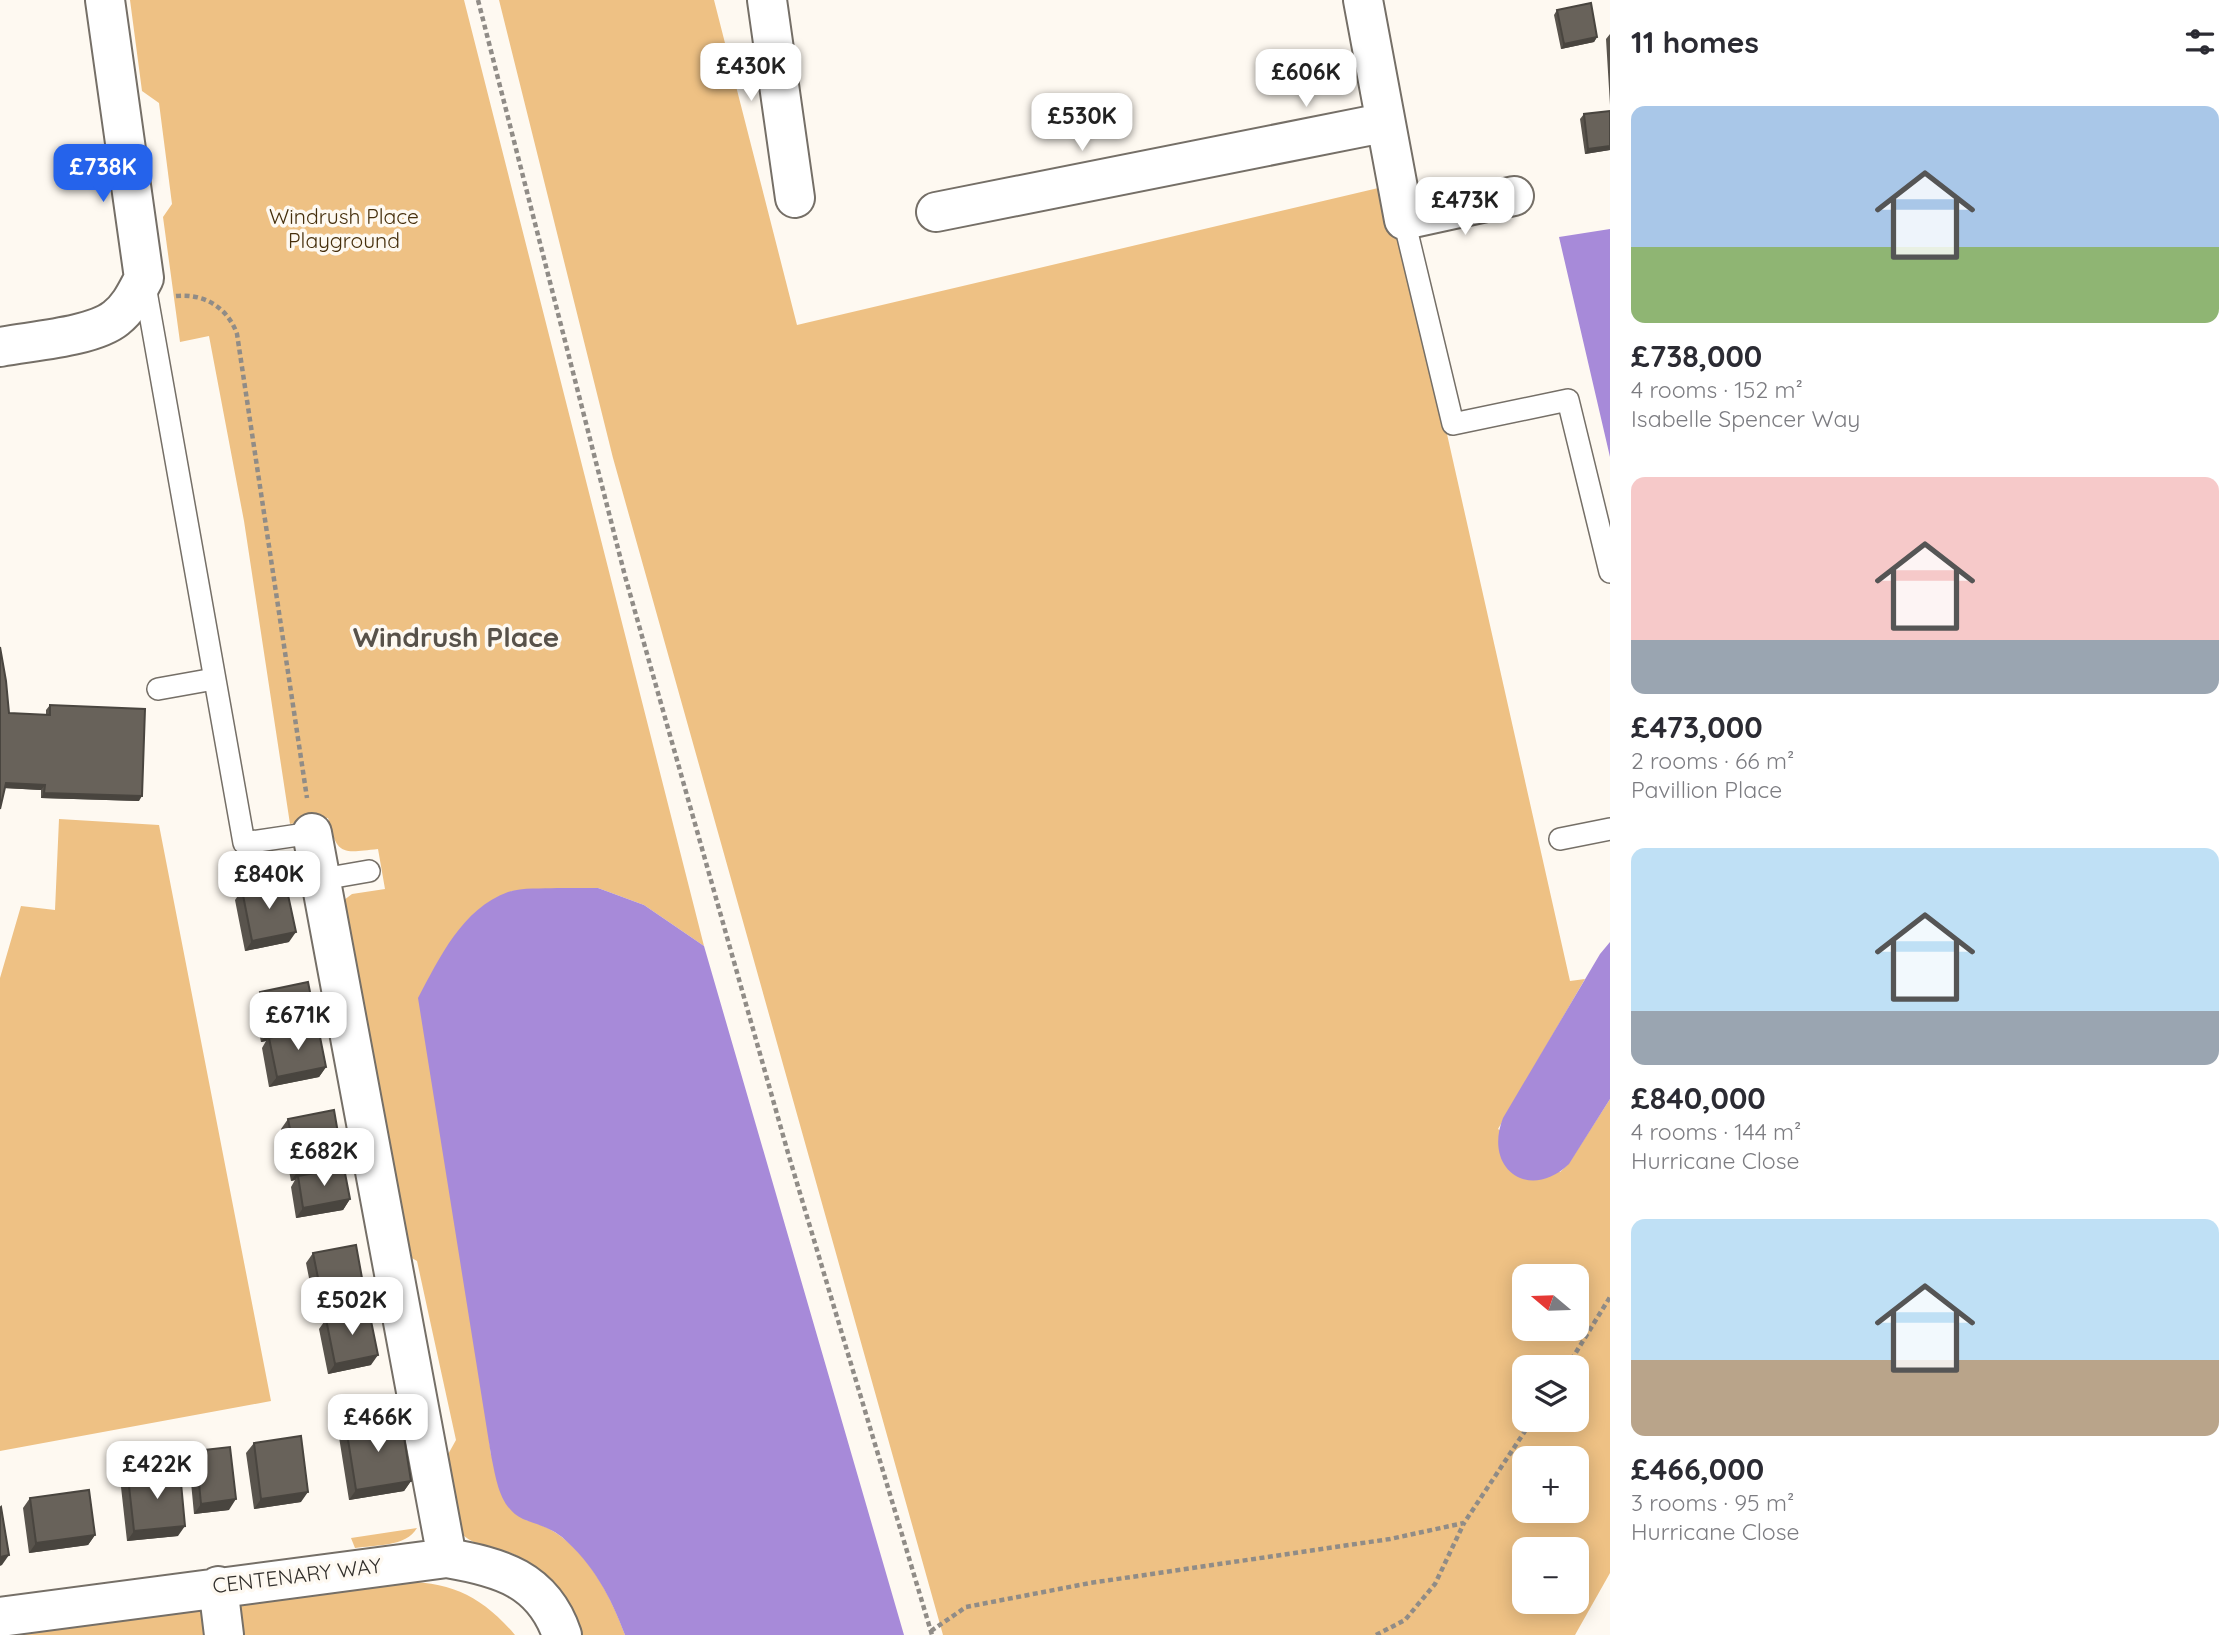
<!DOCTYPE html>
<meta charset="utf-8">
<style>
body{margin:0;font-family:Quicksand,sans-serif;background:#f2f2f3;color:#2b2b33;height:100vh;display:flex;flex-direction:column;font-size:26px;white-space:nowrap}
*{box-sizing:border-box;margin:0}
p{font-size:23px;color:#7c7c81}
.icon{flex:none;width:38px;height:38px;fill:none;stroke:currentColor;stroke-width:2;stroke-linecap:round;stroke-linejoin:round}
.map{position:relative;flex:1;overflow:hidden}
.side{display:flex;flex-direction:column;background:#fff;width:630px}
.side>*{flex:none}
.needle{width:46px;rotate:289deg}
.controls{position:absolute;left:1512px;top:1264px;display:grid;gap:14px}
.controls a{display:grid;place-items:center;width:77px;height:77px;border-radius:14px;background:#fff;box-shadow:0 4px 18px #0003;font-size:35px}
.price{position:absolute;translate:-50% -60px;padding:0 16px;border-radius:14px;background:#fff;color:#222;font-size:23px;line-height:46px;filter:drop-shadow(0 2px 4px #0008)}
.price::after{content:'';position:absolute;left:50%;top:42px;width:21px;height:16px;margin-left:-10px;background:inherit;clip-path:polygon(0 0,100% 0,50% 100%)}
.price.on{background:#2563eb;color:#fff}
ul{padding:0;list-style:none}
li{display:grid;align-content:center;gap:14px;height:371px;padding:0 21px}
li span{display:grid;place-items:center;height:217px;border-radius:14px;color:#555}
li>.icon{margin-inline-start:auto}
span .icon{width:126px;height:126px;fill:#fffc;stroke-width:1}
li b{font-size:30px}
h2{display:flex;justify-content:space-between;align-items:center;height:84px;padding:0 21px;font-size:30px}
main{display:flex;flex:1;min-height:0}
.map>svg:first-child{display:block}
</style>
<main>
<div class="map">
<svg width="1610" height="1635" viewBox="0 0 1610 1635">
<rect width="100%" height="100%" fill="#fef9f1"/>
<path fill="#eec184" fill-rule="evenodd" d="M130 0H464L704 946 644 905 598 888 511 891 488 1430 491 1455 526 1520C578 1532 608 1588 625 1635H576C563 1604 549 1576 519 1557 501 1546 475 1549 460 1532L446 1458 456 1440 417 1261 405 1254 344 900 352 894 385 889 378 849C342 853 337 856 328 818L290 824 244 521 209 336 180 342 163 217 172 204 159 103 142 91Z
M499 0H714L797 325 1391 185 1570 981 1585 979 1498 1129 1560 1172 1569 1163 1610 1099V1573L1575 1635H943L613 458ZM1524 1276H1577V1328H1524ZM1524 1367H1577V1419H1524ZM1524 1458H1577V1510H1524ZM1524 1549H1577V1601H1524Z
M59 819 159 825 271 1401 0 1451V978L21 906 55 910Z
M417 1528C406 1547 375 1545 355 1548L351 1538Z
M397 1581C450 1582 480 1594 515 1635H236L231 1597Z
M211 1597 215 1635H0Z"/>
<path fill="#a78ad9" d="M1610 229V457L1559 237Z
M557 888H598L644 905 704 946 904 1635H625C611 1597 593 1564 562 1537 549 1527 538 1525 523 1519 499 1508 496 1478 491 1455L418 998C440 957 462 909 508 892 523 887 542 889 557 888Z
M1610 942V1099L1569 1164C1529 1202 1483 1169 1503 1118L1600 954Z"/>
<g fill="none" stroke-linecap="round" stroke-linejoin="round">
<defs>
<path id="service" d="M1404 220 1453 424 1568 400 1610 572
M144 280 244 843 312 833
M158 689 214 679
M1560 839 1610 829
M323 879 369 871"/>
<path id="minor" d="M767 0 795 198
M1363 0 1404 220 1514 196
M936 212 1383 123
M0 347C30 341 93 337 116 318 130 307 136 293 144 278L105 0
M312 833 447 1558
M218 1586 224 1635
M0 1617 447 1558C500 1567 543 1579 562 1635"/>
</defs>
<use href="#service" stroke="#756f67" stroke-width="24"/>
<use href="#minor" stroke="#756f67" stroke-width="42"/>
<path stroke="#908c87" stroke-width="4.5" stroke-dasharray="5 3.5" stroke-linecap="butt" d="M478 0 625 576 788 1153 932 1635
M176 296C204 293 228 308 237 334L307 798
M1567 1367 1610 1297
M931 1631 966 1607 1090 1583 1390 1539 1464 1523 1533 1419
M1376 1635 1405 1620 1435 1584 1464 1523"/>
<use href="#service" stroke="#fff" stroke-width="21"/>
<use href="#minor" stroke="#fff" stroke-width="38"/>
</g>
<path fill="#59544d" d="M1557 10 1597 37 1594 42 1561 49 1554 15Z
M1610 34V105L1606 39Z
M1584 114 1610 150 1585 154 1580 119Z
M50 705 139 801 41 798V790L5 788 9 713 46 715V710Z
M242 890 289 942 245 951 235 900Z
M260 992 316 1022 311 1029 326 1067 319 1077 269 1087 262 1048 266 1041 261 1042 253 1002Z
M288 1119 339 1169 350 1199 343 1210 296 1218 291 1187 295 1180 291 1181 281 1129Z
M313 1253 357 1299 315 1308 306 1263Z
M326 1319 371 1365 328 1374 319 1329Z
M346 1427 411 1481 404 1491 349 1500 339 1437Z
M254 1443 301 1502 254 1509 246 1453Z
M196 1451 229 1510 194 1514 189 1461Z
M128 1477 178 1536 127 1541 121 1487Z
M30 1498 95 1535 88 1545 29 1553 23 1508Z"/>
<path fill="#49453f" d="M1597 37 1594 42 1561 49 1564 44Z
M1610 146V150L1585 154 1588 149Z
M6 783 45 785 41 790 3 788Z
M44 793 142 796 139 801 41 798Z
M296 932 289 942 245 951 252 941Z
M316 1022 309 1033 269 1038 266 1041 261 1042 268 1032Z
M326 1067 319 1077 269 1087 277 1077Z
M343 1162 336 1172 298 1176 295 1180 291 1181 298 1171Z
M350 1199 343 1210 296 1218 303 1208Z
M364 1289 357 1299 315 1308 322 1298Z
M378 1355 371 1365 328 1374 335 1364Z
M411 1481 404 1491 349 1500 356 1490Z
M308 1492 301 1502 254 1509 261 1499Z
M236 1499 229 1510 194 1514 201 1504Z
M185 1526 178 1536 127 1541 134 1531Z
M95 1535 88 1545 29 1553 36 1543Z
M9 1555 2 1565 0 1566V1557Z"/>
<path fill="#68625a" stroke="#49453f" stroke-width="2" d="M1591 3 1597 37 1564 44 1557 10Z
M1610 111V146L1588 149 1584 114Z
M0 647 6 681 9 713 50 715V705L145 709 142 796 44 793 45 785 6 783 0 809Z
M285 881 296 932 252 941 242 890Z
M308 982 316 1022 268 1032 260 992Z
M318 1027 326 1067 277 1077 269 1038Z
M334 1110 343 1162 298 1171 288 1119Z
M344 1168 350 1199 303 1208 298 1176Z
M356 1245 364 1289 322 1298 313 1253Z
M369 1311 378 1355 335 1364 326 1319Z
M401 1418 411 1481 356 1490 346 1427Z
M301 1436 308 1492 261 1499 254 1443Z
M230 1447 236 1499 201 1504 196 1451Z
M180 1472 185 1526 134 1531 128 1477Z
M89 1490 95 1535 36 1543 30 1498Z
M1 1507 9 1555 0 1557V1508Z"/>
<g text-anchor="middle" stroke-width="7" stroke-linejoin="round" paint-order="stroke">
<g font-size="21" fill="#462f0c" stroke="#fef9f1">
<text x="344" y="224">Windrush Place<tspan x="344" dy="24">Playground</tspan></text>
</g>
<g font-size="21" fill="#312e2a" stroke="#fef9f1">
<text transform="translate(297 1576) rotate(-7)" y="7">CENTENARY WAY</text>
</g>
<g font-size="28" font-weight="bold" fill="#58524a" stroke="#fef9f1">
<text x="456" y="647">Windrush Place</text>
</g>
</g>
</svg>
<div class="controls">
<a><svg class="needle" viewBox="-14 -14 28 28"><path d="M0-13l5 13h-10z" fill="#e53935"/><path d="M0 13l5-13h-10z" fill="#7c7c81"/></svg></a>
<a><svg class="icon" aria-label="layers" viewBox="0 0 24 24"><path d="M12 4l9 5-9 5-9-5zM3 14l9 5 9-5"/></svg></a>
<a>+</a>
<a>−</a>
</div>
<b class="price" style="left:751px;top:103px">£430K</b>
<b class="price" style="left:1306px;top:109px">£606K</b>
<b class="price" style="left:1082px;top:153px">£530K</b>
<b class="price on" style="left:103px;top:204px">£738K</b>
<b class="price" style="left:1465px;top:237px">£473K</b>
<b class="price" style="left:269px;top:911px">£840K</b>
<b class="price" style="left:298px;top:1052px">£671K</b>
<b class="price" style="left:324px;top:1188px">£682K</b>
<b class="price" style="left:352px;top:1337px">£502K</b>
<b class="price" style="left:378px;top:1454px">£466K</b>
<b class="price" style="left:157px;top:1501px">£422K</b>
</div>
<section class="side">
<h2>11 homes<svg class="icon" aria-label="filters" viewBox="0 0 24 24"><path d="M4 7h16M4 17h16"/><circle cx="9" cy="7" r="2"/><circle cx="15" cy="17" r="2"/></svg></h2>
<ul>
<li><span style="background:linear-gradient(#a9c7e8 65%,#8fb573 0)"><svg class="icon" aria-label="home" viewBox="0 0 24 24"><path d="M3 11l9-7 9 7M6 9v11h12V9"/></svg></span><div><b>£738,000</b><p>4 rooms · 152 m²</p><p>Isabelle Spencer Way</p></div></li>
<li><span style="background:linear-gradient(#f6c9c9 75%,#9aa5b1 0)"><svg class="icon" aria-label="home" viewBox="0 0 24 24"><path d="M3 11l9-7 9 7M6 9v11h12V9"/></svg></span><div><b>£473,000</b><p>2 rooms · 66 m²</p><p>Pavillion Place</p></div></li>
<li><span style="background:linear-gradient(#bfe0f5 75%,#9aa5b1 0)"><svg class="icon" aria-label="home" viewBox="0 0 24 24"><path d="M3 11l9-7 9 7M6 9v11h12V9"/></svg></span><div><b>£840,000</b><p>4 rooms · 144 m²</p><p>Hurricane Close</p></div></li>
<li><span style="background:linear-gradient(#bfe0f5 65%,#b9a48a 0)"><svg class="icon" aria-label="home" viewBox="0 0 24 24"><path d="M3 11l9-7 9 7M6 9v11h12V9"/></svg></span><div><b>£466,000</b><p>3 rooms · 95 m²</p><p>Hurricane Close</p></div></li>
</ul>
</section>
</main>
